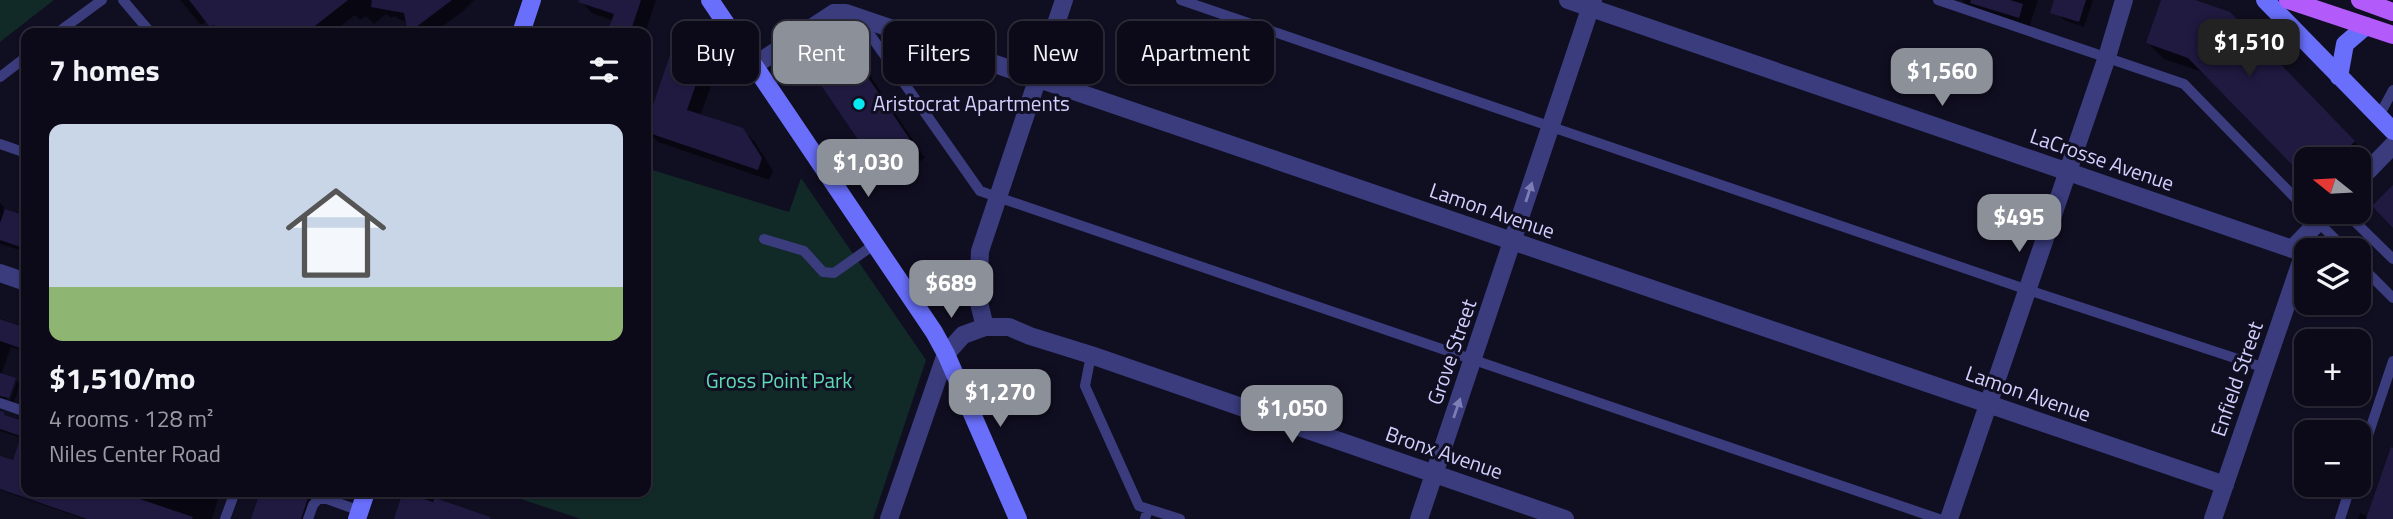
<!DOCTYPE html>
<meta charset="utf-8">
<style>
body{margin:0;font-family:"Titillium Web",sans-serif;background:#151322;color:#f1f3f6;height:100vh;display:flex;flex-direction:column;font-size:26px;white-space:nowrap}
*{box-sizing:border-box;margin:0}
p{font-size:23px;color:#9a9aa2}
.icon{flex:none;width:38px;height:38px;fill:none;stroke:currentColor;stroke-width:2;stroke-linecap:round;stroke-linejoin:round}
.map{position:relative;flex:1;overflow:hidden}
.details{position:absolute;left:21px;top:28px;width:630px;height:469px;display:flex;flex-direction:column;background:#0c0a19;border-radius:14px;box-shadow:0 2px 5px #0004,0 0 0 2px #2c2b38}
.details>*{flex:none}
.banner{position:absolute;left:672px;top:21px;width:665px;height:63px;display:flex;gap:14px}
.needle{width:46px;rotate:288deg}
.controls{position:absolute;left:2294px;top:147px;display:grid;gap:14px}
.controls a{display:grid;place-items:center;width:77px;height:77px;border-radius:14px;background:#0c0a19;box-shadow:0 2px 5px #0004,0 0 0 2px #2c2b38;font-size:35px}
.price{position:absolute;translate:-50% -60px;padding:0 16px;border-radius:14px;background:#8c9099;color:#fff;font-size:23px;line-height:46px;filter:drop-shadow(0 2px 4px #0008)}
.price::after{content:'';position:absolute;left:50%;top:42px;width:21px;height:16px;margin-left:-10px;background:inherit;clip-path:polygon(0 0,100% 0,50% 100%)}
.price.current{background:#222;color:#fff}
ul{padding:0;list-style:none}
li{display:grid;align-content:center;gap:14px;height:371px;padding:0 28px}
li+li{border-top:2px solid #2c2b38}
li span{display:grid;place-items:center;height:217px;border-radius:14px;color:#555}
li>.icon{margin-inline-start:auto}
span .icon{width:126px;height:126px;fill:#fffc;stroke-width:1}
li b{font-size:30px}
h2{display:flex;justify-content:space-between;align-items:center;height:84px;padding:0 28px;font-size:30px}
.pill{padding:0 24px;border-radius:14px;background:#0c0a19;box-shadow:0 2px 5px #0004,0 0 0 2px #2c2b38;font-size:24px;line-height:63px}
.pill.current{background:#8c9099;color:#fff}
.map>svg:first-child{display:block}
</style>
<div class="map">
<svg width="2393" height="519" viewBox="0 0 2393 519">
<rect width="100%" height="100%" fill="#100e21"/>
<path fill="#112a28" d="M0 0H54L0 42Z
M646 168 789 212 801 178 926 360 873 519H581L500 492H646Z"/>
<path fill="#0007" d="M180 0H474L463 11 434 33H411L408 22 402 21 395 16 391 18 386 14 374 24 366 16 360 20 355 15 332 33H218L207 21 201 25Z
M580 0H656L645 33H609L613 21 592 13Z
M1962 0H2038L2029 28 1970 8Z
M2062 0H2093L2084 27 2064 20 2058 14Z
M2163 0H2190L2246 30 2370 158 2359 169V159H2306V176L2205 73 2164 59 2148 43Z
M676 42 685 45 697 57 713 80 700 116 742 130 755 142 773 171 769 180 658 142 646 131Z
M848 50 864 66 925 158 893 181 877 165 832 63Z
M0 203 4 207 3 210 26 218V252L0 244Z
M0 318 26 329V352L11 347 1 375 16 380H14L6 401 0 405Z
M17 381 20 384 14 402 10 401Z
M0 412 7 418 26 424V492H220L212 519H84L0 490V458L14 463 22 438 0 431Z
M2393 469V519H2358L2360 513 2369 517Z
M261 492H321L312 519H253Z
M405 492H427L426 497 478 514 483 519H396Z"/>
<path fill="#201a41" d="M189 0H348L306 33H220L213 25 210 27Z
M372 0H452L408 33 404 13 371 7Z
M579 0H641L630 33H607L614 14 578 2Z
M1971 0H2010L2023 4 2019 18 1970 3Z
M2054 0H2086L2079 22 2050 13Z
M2161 0H2195L2230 12 2355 141 2340 156 2331 146 2316 159H2306V179L2188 58 2146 43Z
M675 40 686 44 702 67 687 110 743 128 762 158 758 170 646 132V126Z
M848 48 911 141 876 166 808 66 824 53 832 61Z
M2393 185V228L2372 206Z
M5 209 26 216V231L21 247 0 240V223Z
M0 319 26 328V350L0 341Z
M0 373 16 378 9 398 0 396Z
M0 411 4 412V415L26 422V492H119L193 517 192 519H87L0 489V456L13 460 21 436 0 429Z
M2391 447 2393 448V519H2366Z
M260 492H310L301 519H251Z
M403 492 433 502 435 498 490 517V519H394Z"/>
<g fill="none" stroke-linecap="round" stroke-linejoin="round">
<path stroke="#3a3c7e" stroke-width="10" d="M123 0 151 33
M1181 0 2028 290 2265 368
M1938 0 2184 84 2306 209
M859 19 980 191 1939 519
M57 33 102 0
M0 77 26 57
M2379 116 2393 90
M0 144 26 153
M2345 212 2393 259
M2316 220 2346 250
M764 239 804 251 823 272 834 273 875 244
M2359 264 2393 298
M1091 355 1085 386 1139 506 1180 519
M0 403 26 412
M2359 462 2393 361
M225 519 235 492
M308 519 313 505 318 499H327L360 511
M1145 519 1148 509
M2340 519 2351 485"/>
<path stroke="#3a3c7e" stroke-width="18" d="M1568 0 2304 253 2213 519
M755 65 834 13H846L2225 485
M2359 180 2393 145
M2292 249 2328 212
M0 273 26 282
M985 327 978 299 980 251 1064 0
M889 519 946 354 963 335 985 327H1009L1030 336 1091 355 1565 519
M1419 519 1593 0
M1949 519 2107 57 2124 0"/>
<path stroke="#696ffa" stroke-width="18" d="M710 0 934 332 946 354 1018 519
M2265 0 2393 131
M521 33 532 0
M2339 77 2345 44 2366 26
M357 519 366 492"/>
<path stroke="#b35afa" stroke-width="18" d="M2288 0 2393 35
M2360 0 2393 12"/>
</g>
<defs><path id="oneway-solid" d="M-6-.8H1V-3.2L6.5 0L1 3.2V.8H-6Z" transform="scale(1.75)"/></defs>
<g fill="#7e7eb7">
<use href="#oneway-solid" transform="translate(1529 192) rotate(-72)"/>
<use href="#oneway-solid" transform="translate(1457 408) rotate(-71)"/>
</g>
<circle fill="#08e9f1" stroke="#100e21" stroke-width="2.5" cx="859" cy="104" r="7"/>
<g text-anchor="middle" stroke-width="6" stroke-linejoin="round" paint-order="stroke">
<g font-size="21" fill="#d1cffd" stroke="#100e21" text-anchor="start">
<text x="873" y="111">Aristocrat Apartments</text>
</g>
<g font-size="21" fill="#d1cffd" stroke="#100e21">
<text transform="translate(2102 160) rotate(19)" y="7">LaCrosse Avenue</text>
<text transform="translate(1492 211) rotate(19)" y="7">Lamon Avenue</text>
<text transform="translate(1452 352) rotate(-71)" y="7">Grove Street</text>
<text transform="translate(2237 379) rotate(-71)" y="7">Enfield Street</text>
<text transform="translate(2028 394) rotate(19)" y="7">Lamon Avenue</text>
<text transform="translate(1444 453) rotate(19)" y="7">Bronx Avenue</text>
</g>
<g font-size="21" fill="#5edbb3" stroke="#100e21">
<text x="779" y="388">Gross Point Park</text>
</g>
</g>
</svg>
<div class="controls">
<a><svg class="needle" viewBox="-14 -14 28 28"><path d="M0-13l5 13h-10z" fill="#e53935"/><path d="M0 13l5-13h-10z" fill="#9a9aa2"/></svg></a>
<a><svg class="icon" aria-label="layers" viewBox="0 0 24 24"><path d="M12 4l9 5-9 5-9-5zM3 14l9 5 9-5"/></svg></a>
<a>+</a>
<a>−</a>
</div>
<b class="price current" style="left:2249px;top:79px">$1,510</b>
<b class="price" style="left:1942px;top:108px">$1,560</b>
<b class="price" style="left:868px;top:199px">$1,030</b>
<b class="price" style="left:2019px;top:254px">$495</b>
<b class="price" style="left:951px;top:320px">$689</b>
<b class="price" style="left:1000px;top:429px">$1,270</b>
<b class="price" style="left:1292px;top:445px">$1,050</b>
<div class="banner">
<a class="pill">Buy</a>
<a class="pill current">Rent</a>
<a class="pill">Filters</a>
<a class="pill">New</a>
<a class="pill">Apartment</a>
</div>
<section class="details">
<h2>7 homes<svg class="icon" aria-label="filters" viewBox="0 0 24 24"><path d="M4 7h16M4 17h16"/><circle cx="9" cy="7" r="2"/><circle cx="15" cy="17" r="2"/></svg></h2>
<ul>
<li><span style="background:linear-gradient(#c9d6e8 75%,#8fb573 0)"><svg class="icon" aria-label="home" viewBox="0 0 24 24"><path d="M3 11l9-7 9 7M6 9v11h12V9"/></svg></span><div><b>$1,510/mo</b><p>4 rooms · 128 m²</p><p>Niles Center Road</p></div></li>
</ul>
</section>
</div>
